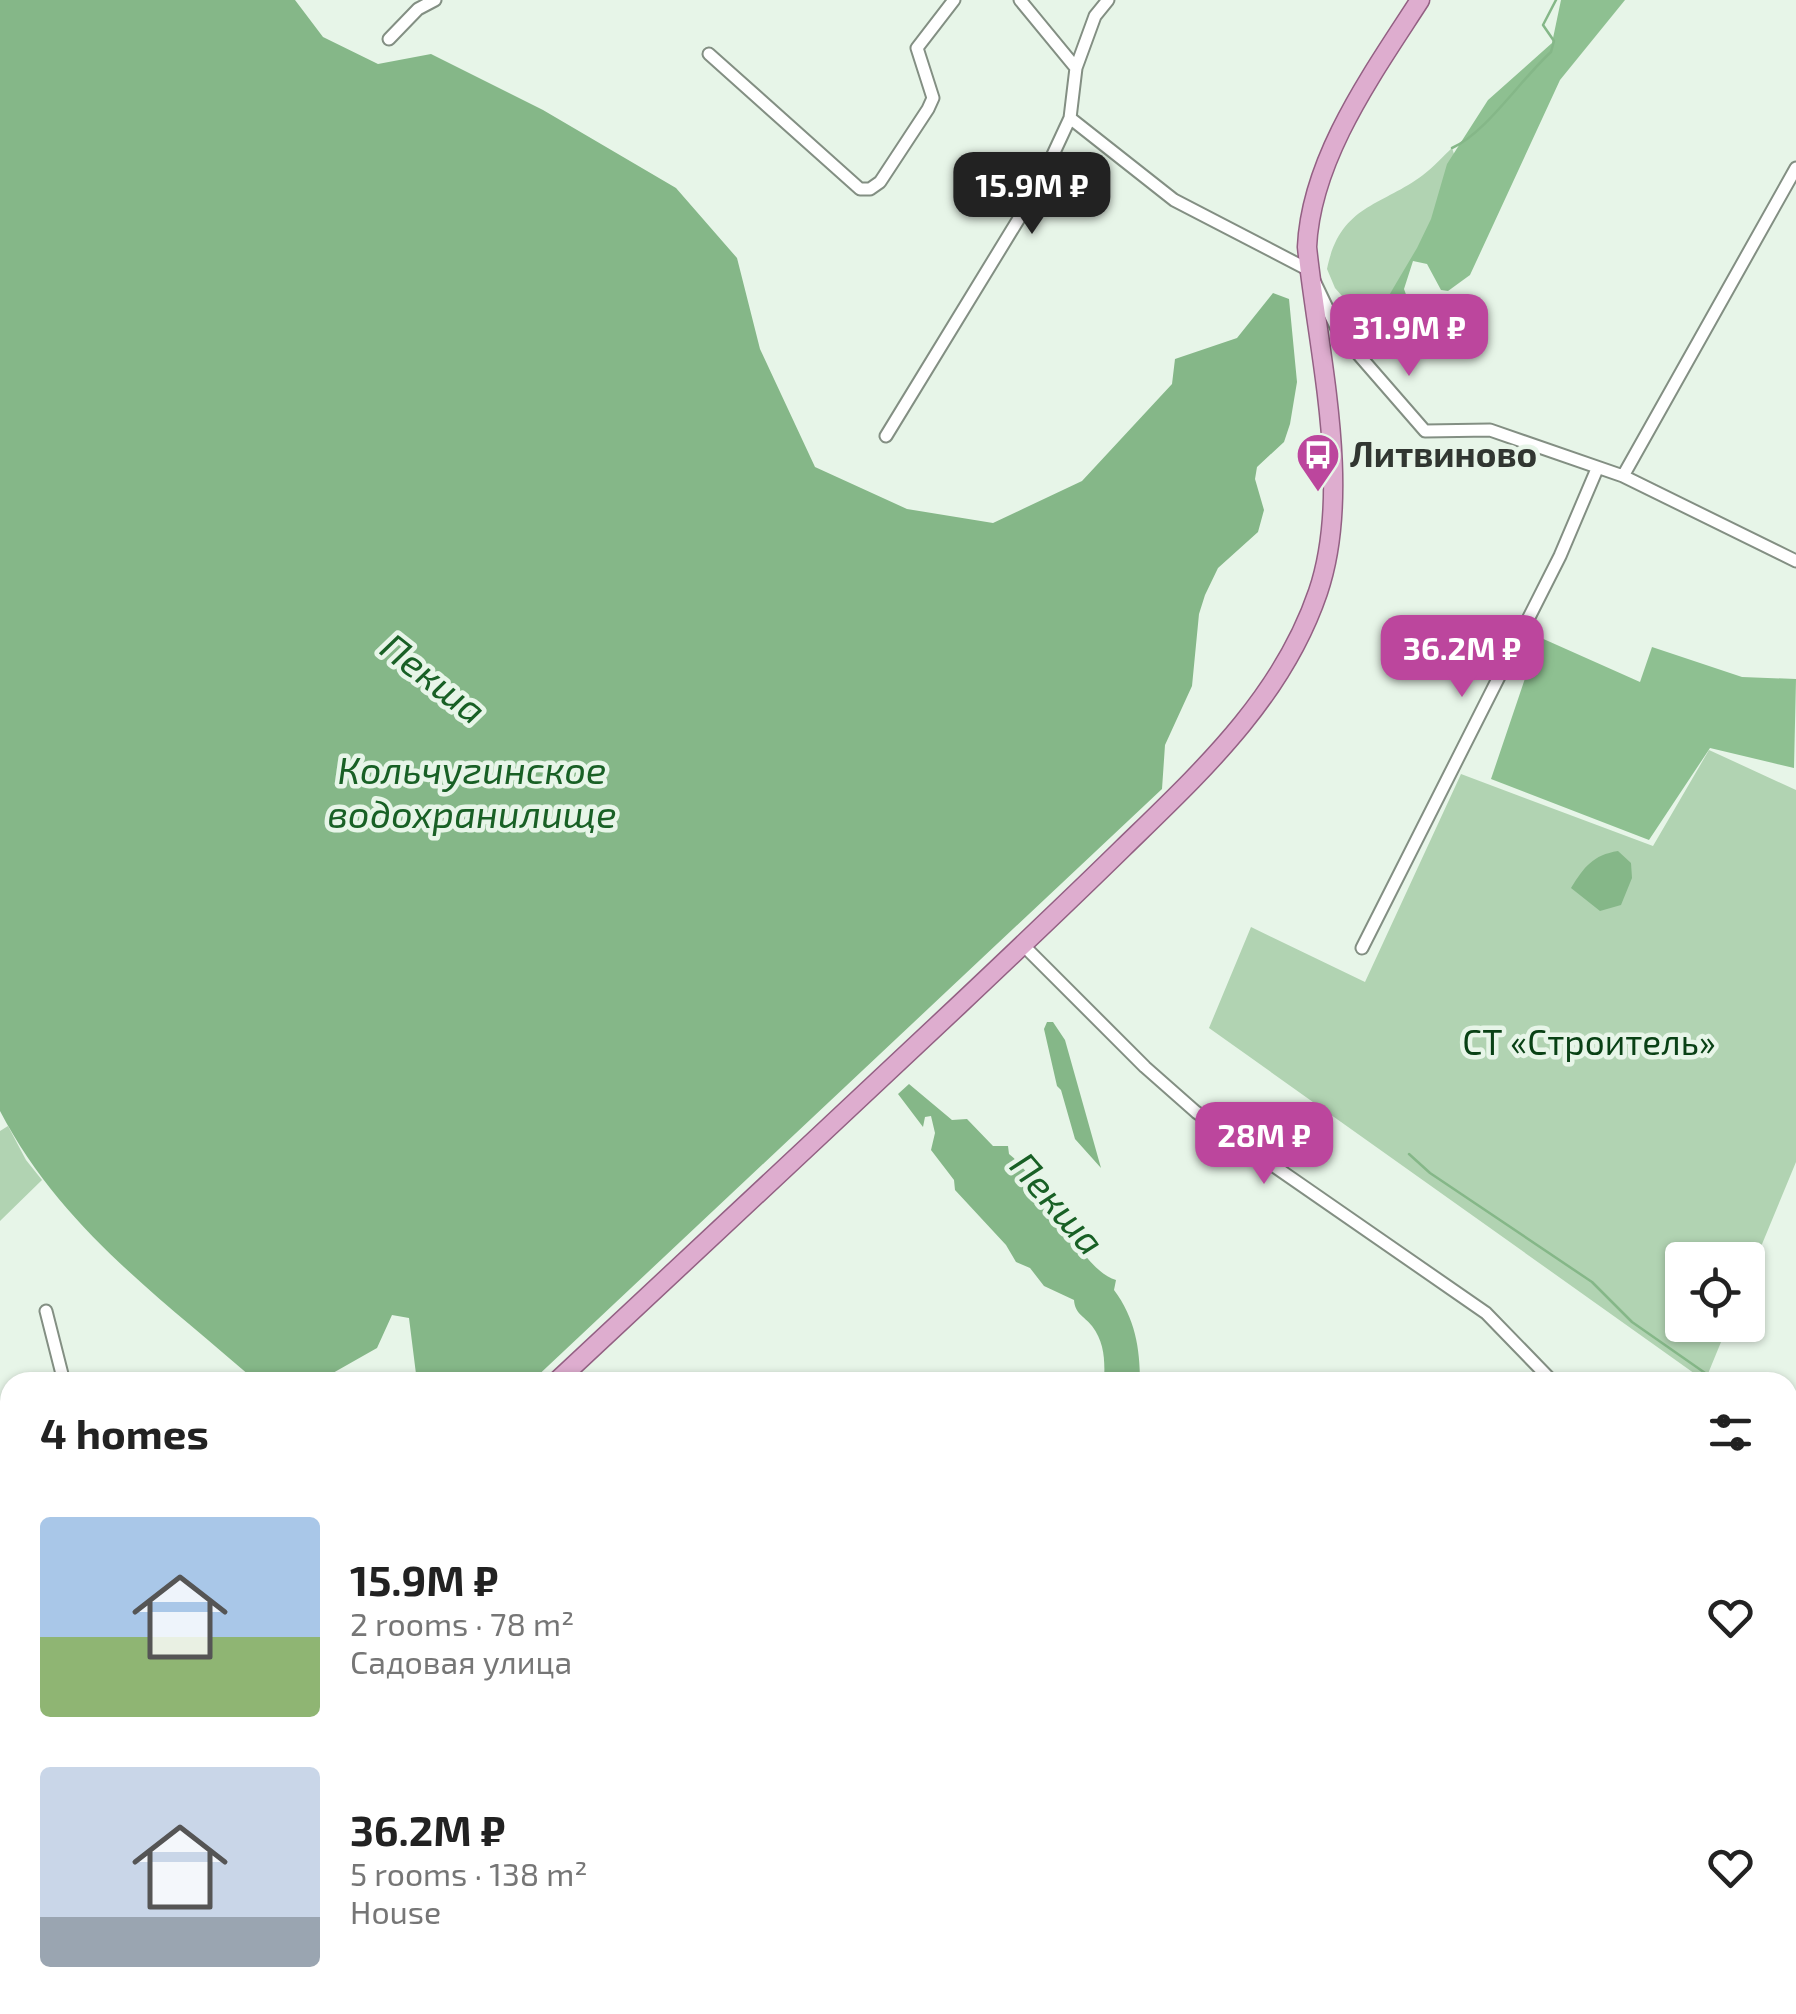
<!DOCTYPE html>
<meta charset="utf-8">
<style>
body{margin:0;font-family:"Exo 2",sans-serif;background:#f2f2f2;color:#222;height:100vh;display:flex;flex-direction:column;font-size:38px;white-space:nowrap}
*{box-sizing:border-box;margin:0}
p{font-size:32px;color:#767676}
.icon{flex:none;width:55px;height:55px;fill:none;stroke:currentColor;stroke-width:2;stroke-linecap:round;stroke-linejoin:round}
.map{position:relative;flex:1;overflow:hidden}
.sheet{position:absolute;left:0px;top:1372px;width:1798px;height:642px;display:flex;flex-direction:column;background:#fff;border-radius:30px 30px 0 0;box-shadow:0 2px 8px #0004}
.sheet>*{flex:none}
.tools{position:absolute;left:1665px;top:1242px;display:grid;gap:20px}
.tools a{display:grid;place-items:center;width:100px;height:100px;border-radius:10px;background:#fff;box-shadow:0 2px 8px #0004;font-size:50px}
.price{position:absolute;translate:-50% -85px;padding:0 22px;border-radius:20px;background:#bc469d;color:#fff;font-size:32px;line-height:65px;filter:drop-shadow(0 2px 5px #0008)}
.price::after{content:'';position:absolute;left:50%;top:60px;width:30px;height:22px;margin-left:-15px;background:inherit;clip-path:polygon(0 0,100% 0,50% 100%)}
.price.active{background:#222;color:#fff}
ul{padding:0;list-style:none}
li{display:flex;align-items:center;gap:30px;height:250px;padding:0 40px}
li span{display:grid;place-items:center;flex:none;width:280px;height:200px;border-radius:10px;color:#555}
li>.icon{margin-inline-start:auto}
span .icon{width:120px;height:120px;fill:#fffc;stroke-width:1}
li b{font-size:42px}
h2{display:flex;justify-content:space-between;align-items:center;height:120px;padding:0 40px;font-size:42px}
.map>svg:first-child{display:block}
</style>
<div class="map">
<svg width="1796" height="2014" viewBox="0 0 1796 2014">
<rect width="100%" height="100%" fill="#e7f5e8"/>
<path fill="#b1d3b2" d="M1452 148 1456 160 1427 239 1388 297 1364 307 1349 304 1335 288 1327 269C1340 205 1380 207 1423 175 1434 167 1443 156 1452 148Z
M1709 750 1796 790V1162L1748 1278V1260H1682V1325H1728L1705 1381 1209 1028 1251 927 1365 982 1461 774 1653 846Z
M8 1126 26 1160 42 1180 0 1221V1131Z"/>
<path fill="#8ec091" d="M1561 0H1625L1560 80 1470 275 1448 291 1441 290 1427 264 1413 261 1404 289 1415 319C1403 338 1381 340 1365 327L1364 318 1388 297 1417 248 1431 219 1447 164 1488 100 1552 43Z
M1539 637 1640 682 1652 647 1742 677 1796 679 1794 768 1710 748 1649 840 1491 779Z"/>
<path fill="#85b788" d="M0 0H295L323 37 378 64 431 54 543 110 676 188 737 258 760 349 815 467 907 509 993 523 1082 481 1172 384 1175 359 1237 338 1273 293 1289 299 1297 382 1290 424 1284 442 1257 467 1255 479 1264 510 1258 532 1218 568 1205 595 1199 614 1192 686 1165 745 1162 789 531 1382H417L409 1318 392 1315 377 1348 317 1382H257C160 1297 61 1228 0 1111Z
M1618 851 1631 863 1632 878 1621 905 1600 911 1571 888C1584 867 1593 855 1618 851Z
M1047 1022H1053L1065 1040 1101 1168 1075 1139 1061 1090 1057 1086 1044 1029Z
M909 1084 952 1120 967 1119 993 1146H1008L1009 1154C1042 1180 1081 1271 1116 1280L1114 1290C1135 1318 1140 1348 1140 1382H1104C1105 1362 1105 1343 1092 1326 1084 1316 1075 1314 1074 1300L1044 1286 1030 1268 1016 1262 1006 1245 955 1190 954 1180 931 1150 935 1133 931 1116 925 1117 923 1127 898 1094Z"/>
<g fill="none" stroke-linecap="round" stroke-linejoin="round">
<path stroke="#85b788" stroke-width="2.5" d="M1452 148C1485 134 1521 79 1551 52L1554 41 1543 25 1556 0
M1409 1154 1430 1173 1592 1282 1632 1322 1718 1382
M1788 1433 1796 1440
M1788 1480 1796 1479"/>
<defs>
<path id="minor" d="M1020 0 1076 68
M389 39 418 9 435 0
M709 54 860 189H870L880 182 928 109 933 98 917 48 954 0
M1070 118 1174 200 1309 270 1338 331 1425 431 1490 430 1623 476 1796 561
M886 436 1037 189 1070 118 1076 68 1095 16 1108 0
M1623 476 1796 168
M1023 945 1145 1067 1196 1112 1486 1313 1553 1382
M1362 948 1560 556 1597 469
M46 1311 64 1382
M0 1712 10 1763
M57 2005 59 2014
M166 2005 168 2014
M1762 2005 1789 2014"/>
<path id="primary" d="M556 1382C690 1257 825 1131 959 1005 1014 953 1069 901 1123 848 1201 772 1282 698 1318 592 1353 489 1318 353 1307 247 1311 158 1373 73 1420 0
M0 1561 10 1559
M0 1685 10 1683"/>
</defs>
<use href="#minor" stroke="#838f83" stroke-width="15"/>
<use href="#primary" stroke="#936083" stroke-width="21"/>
<use href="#minor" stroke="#fff" stroke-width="11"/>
<use href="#primary" stroke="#deadcf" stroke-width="18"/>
<defs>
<path id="rail" d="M277 2005 282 2014"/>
</defs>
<use href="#rail" stroke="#767e76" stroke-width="6"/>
<use href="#rail" stroke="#e7f5e8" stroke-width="2.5" stroke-dasharray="8" stroke-linecap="butt"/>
</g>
<defs>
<symbol id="bus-pin" viewBox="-11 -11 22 30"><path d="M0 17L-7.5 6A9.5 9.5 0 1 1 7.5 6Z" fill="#bc469d" stroke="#e7f5e8"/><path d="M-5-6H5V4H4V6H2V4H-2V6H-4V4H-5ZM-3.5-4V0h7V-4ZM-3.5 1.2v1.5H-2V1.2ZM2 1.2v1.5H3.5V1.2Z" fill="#fff"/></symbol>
</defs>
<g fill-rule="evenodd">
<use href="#bus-pin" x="1293" y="430" width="50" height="68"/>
</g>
<g text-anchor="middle" stroke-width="9" stroke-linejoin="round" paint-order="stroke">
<g font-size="35" font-weight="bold" fill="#313631" stroke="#e7f5e8" text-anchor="start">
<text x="1350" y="467">Литвиново</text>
</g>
<g font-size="35" fill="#094115" stroke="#e7f5e8">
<text x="1589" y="1055">СТ «Строитель»</text>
</g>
<g font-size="38" font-style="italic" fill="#186025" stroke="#e7f5e8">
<text transform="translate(433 679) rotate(38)" y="13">Пекша</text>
<text x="472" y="784">Кольчугинское<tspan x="472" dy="44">водохранилище</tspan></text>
<text transform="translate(1057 1204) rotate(49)" y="13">Пекша</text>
</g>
</g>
</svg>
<div class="tools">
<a><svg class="icon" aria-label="locate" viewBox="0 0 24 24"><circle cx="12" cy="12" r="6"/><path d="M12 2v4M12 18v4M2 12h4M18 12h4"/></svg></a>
</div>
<b class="price active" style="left:1032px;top:237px">15.9M ₽</b>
<b class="price" style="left:1409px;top:379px">31.9M ₽</b>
<b class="price" style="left:1462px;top:700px">36.2M ₽</b>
<b class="price" style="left:1264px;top:1187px">28M ₽</b>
<section class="sheet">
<h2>4 homes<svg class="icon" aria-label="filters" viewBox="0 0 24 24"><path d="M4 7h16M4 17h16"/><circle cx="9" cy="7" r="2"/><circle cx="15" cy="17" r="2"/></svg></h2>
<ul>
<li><span style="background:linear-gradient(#a9c7e8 60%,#8fb573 0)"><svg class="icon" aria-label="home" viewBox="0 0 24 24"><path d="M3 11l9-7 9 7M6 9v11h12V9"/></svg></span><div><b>15.9M ₽</b><p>2 rooms · 78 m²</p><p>Садовая улица</p></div><svg class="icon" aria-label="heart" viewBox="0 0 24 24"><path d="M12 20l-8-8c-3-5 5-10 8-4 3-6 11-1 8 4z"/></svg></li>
<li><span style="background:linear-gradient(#c9d6e8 75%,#9aa5b1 0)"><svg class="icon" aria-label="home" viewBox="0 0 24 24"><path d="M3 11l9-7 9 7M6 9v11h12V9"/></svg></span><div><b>36.2M ₽</b><p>5 rooms · 138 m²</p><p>House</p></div><svg class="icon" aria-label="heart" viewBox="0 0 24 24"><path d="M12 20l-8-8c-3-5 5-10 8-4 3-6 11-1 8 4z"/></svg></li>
</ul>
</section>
</div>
